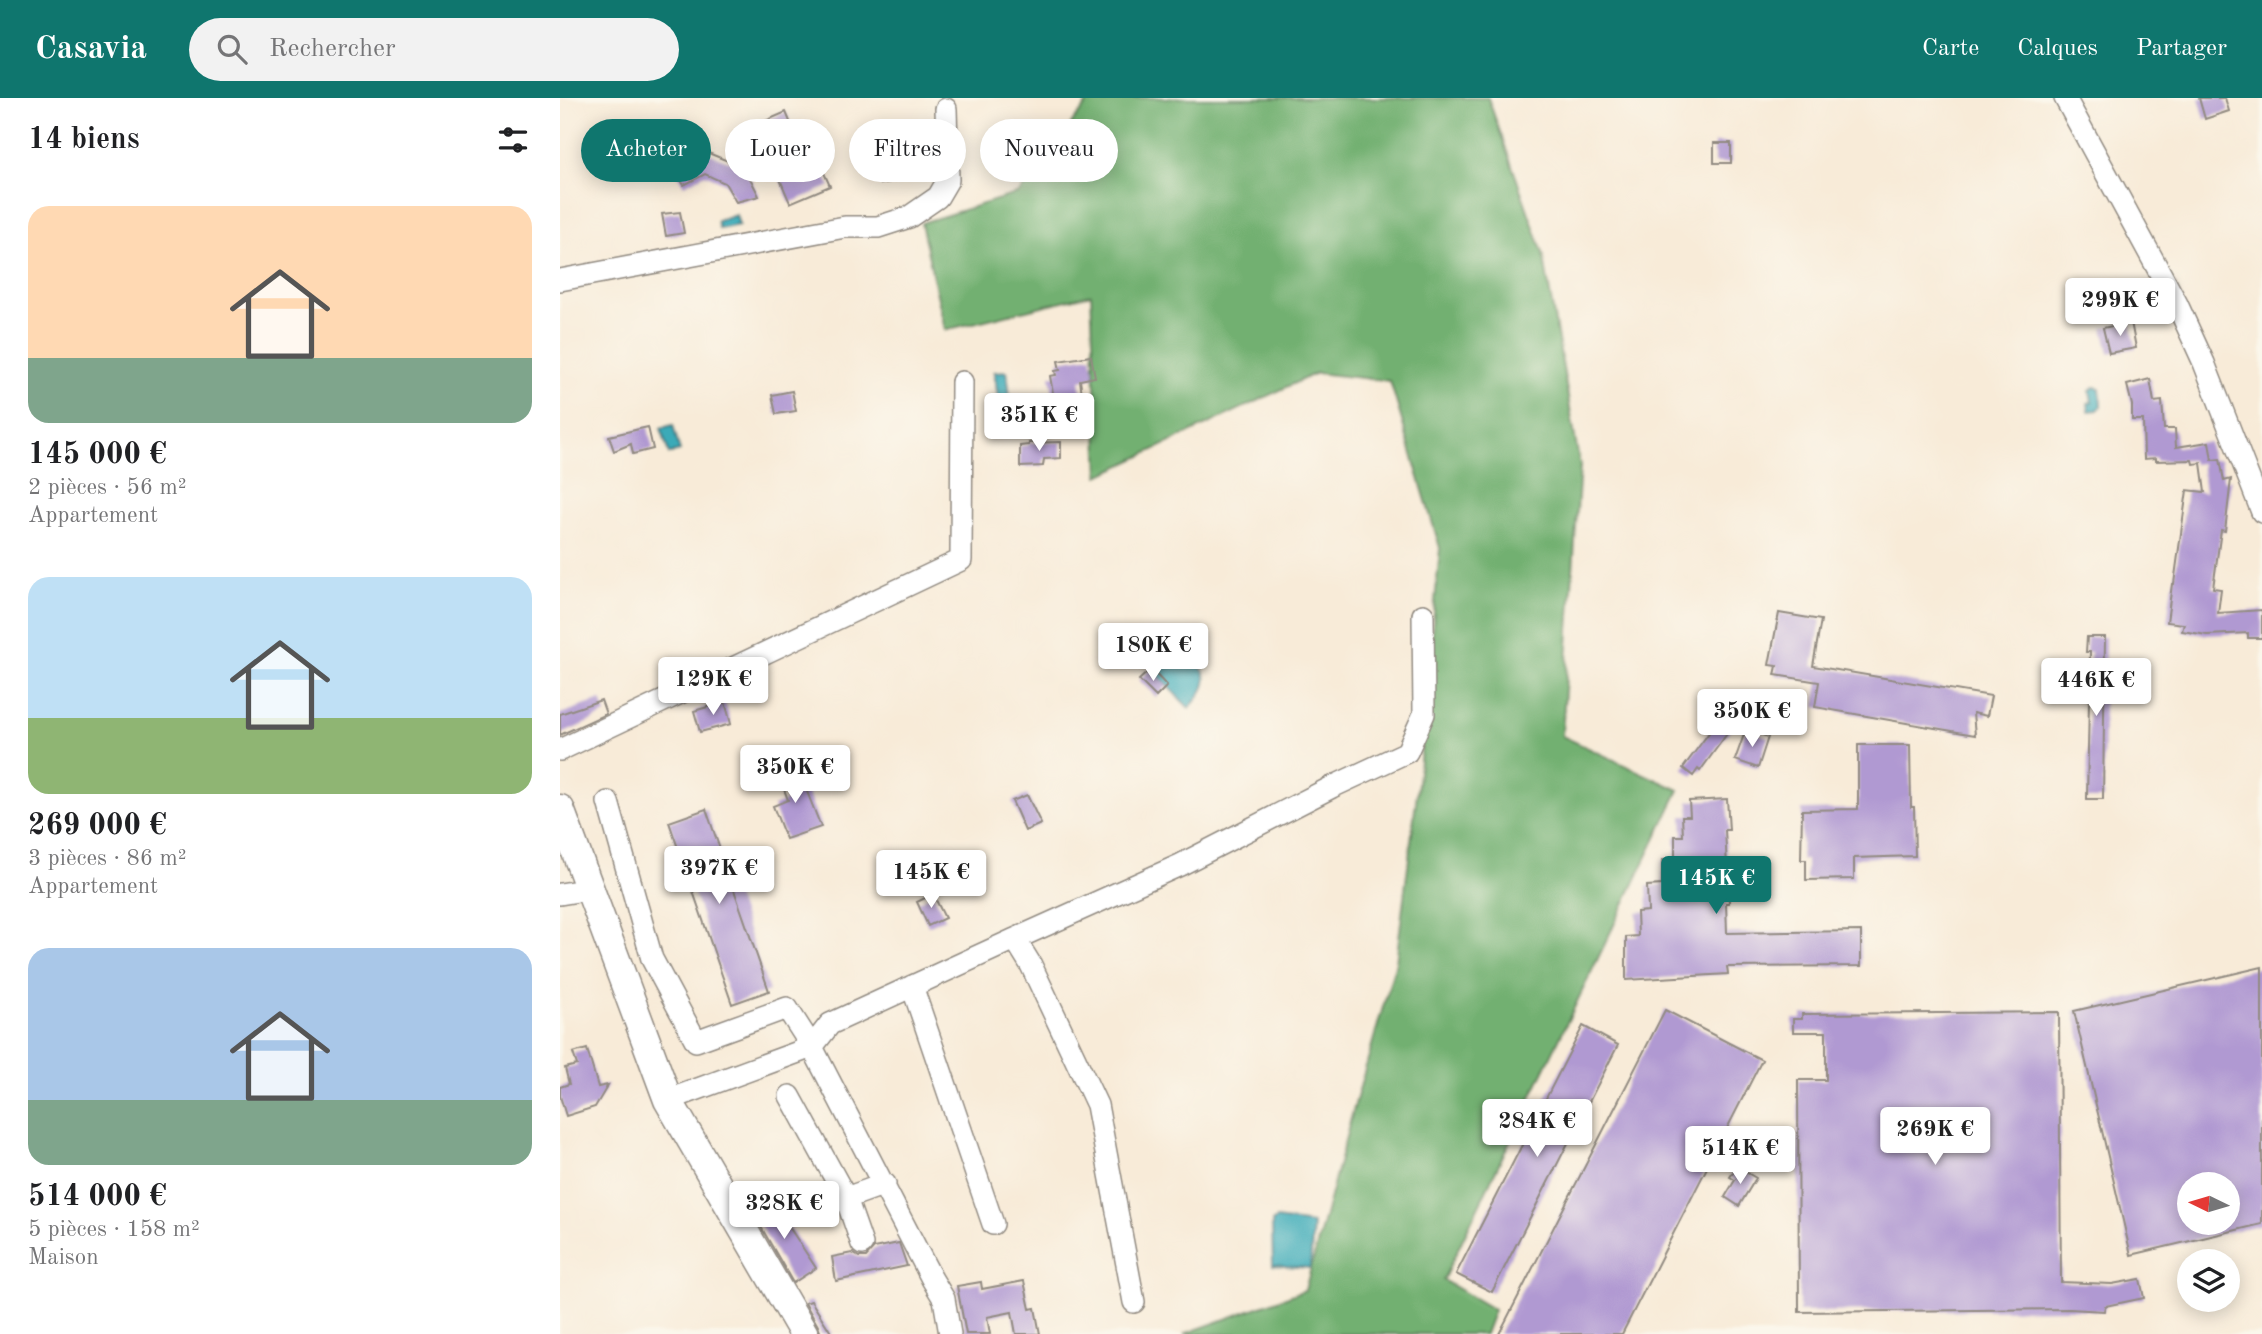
<!DOCTYPE html>
<html lang="fr">
<meta charset="utf-8">
<style>
body{margin:0;font-family:"Old Standard TT",serif;background:#f2f2f2;color:#202124;height:100vh;display:flex;flex-direction:column;font-size:26px;white-space:nowrap}
*{box-sizing:border-box;margin:0}
p{font-size:23px;color:#757577}
.icon{flex:none;width:38px;height:38px;fill:none;stroke:currentColor;stroke-width:2;stroke-linecap:round;stroke-linejoin:round}
.map{position:relative;flex:1;overflow:hidden}
.panel{display:flex;flex-direction:column;background:#fff;width:560px}
.panel>*{flex:none}
.top-card{position:absolute;left:21px;top:21px;width:665px;height:63px;display:flex;gap:14px}
.needle{width:46px;rotate:275deg}
.controls{position:absolute;left:1617px;top:1074px;display:grid;gap:14px}
.controls a{display:grid;place-items:center;width:63px;height:63px;border-radius:50%;background:#fff;box-shadow:0 4px 18px #0003;font-size:35px}
.price{position:absolute;translate:-50% -60px;padding:0 16px;border-radius:7px;background:#fff;color:#222;font-size:23px;line-height:46px;filter:drop-shadow(0 2px 4px #0008)}
.price::after{content:'';position:absolute;left:50%;top:42px;width:21px;height:16px;margin-left:-10px;background:inherit;clip-path:polygon(0 0,100% 0,50% 100%)}
.price.active{background:#0f766e;color:#fff}
ul{padding:0;list-style:none}
li{display:grid;align-content:center;gap:14px;height:371px;padding:0 28px}
li span{display:grid;place-items:center;height:217px;border-radius:21px;color:#555}
li>.icon{margin-inline-start:auto}
span .icon{width:126px;height:126px;fill:#fffc;stroke-width:1}
li b{font-size:30px}
h2{display:flex;justify-content:space-between;align-items:center;height:84px;padding:0 28px;font-size:30px}
.pill{padding:0 24px;border-radius:32px;background:#fff;box-shadow:0 4px 18px #0003;font-size:24px;line-height:63px}
.pill.active{background:#0f766e;color:#fff}
header{display:flex;align-items:center;gap:42px;box-sizing:border-box;height:98px;padding:0 35px;background:#0f766e;color:#fff}
header strong{font-size:33px}
nav{display:flex;gap:38px;margin-inline-start:auto;font-size:24px}
.search{width:490px;height:63px;background:#f2f2f2;display:flex;align-items:center;gap:18px;box-sizing:border-box;padding:0 24px;border-radius:38px;color:#757577;font-size:26px}
main{display:flex;flex:1;min-height:0}
.map>svg:first-child{display:block}
</style>
<header>
<strong>Casavia</strong>
<div class="search"><svg class="icon" aria-label="search" viewBox="0 0 24 24"><circle cx="10" cy="10" r="6"/><path d="M15 15l6 6"/></svg>Rechercher</div>
<nav><a>Carte</a><a>Calques</a><a>Partager</a></nav>
</header>
<main>
<section class="panel">
<h2>14 biens<svg class="icon" aria-label="filters" viewBox="0 0 24 24"><path d="M4 7h16M4 17h16"/><circle cx="9" cy="7" r="2"/><circle cx="15" cy="17" r="2"/></svg></h2>
<ul>
<li><span style="background:linear-gradient(#ffd9b3 70%,#7fa58c 0)"><svg class="icon" aria-label="home" viewBox="0 0 24 24"><path d="M3 11l9-7 9 7M6 9v11h12V9"/></svg></span><div><b>145 000 €</b><p>2 pièces · 56 m²</p><p>Appartement</p></div></li>
<li><span style="background:linear-gradient(#bfe0f5 65%,#8fb573 0)"><svg class="icon" aria-label="home" viewBox="0 0 24 24"><path d="M3 11l9-7 9 7M6 9v11h12V9"/></svg></span><div><b>269 000 €</b><p>3 pièces · 86 m²</p><p>Appartement</p></div></li>
<li><span style="background:linear-gradient(#a9c7e8 70%,#7fa58c 0)"><svg class="icon" aria-label="home" viewBox="0 0 24 24"><path d="M3 11l9-7 9 7M6 9v11h12V9"/></svg></span><div><b>514 000 €</b><p>5 pièces · 158 m²</p><p>Maison</p></div></li>
</ul>
</section>
<div class="map">
<svg width="1702" height="1236" viewBox="0 0 1702 1236">
<rect width="100%" height="100%" fill="#fbf7ec"/>
<filter id="ink" filterUnits="userSpaceOnUse"><feTurbulence type="fractalNoise" baseFrequency=".0143" numOctaves="2"/><feDisplacementMap in="SourceGraphic" scale="14" xChannelSelector="R" yChannelSelector="G"/><feConvolveMatrix kernelMatrix="1 2 1 2 8 2 1 2 1" color-interpolation-filters="sRGB"/></filter>
<filter id="wash" filterUnits="userSpaceOnUse"><feTurbulence type="fractalNoise" baseFrequency=".00686" numOctaves="4" result="noise"/><feDisplacementMap in="SourceGraphic" scale="28" xChannelSelector="R" yChannelSelector="G"/><feGaussianBlur stdDeviation="1.57" result="paint"/><feColorMatrix in="noise" values="0 0 0 0 0 0 0 0 0 0 0 0 0 0 0 0 0 1.4 0 .05"/><feComposite in="paint" operator="in"/></filter>
<g filter="url(#wash)">
<rect width="100%" height="100%" fill="#f8ebd8"/>
<path fill="#72b071" stroke="#4e6e4e" stroke-width="2" d="M531 0H928L983 155 1020 368 1002 638 1119 692 883 1182 934 1212 925 1236H624L745 1192 791 1020 836 864 857 695 880 450 830 283 756 275 539 378 531 196 385 232 361 125 459 95Z"/>
<path fill="#3baab8" stroke="#336a72" stroke-width="2" d="M176 117 179 127 159 131 157 123Z
M447 273 450 299 438 300 434 274Z
M1534 289 1540 290 1541 308 1538 312 1529 313 1528 305 1532 304 1530 293Z
M113 327 120 353 109 356 101 330Z
M617 547 622 548C646 574 657 580 629 610L593 573 595 557Z
M716 1121 753 1126 750 1170 713 1167 712 1124Z"/>
<g id="blocks">
<path fill="#b099d2" fill-rule="evenodd" d="M1639 0H1665L1669 13 1645 21Z
M226 14 240 48 250 44 270 88 230 105 211 60 218 58 203 24Z
M340 36 349 80 321 86 312 42Z
M1154 45H1171V65H1154Z
M146 54 173 65 190 80 199 98 176 104 165 85 145 76 124 87 114 72 131 64 146 62Z
M120 114 124 135 106 138 102 116Z
M1571 224 1576 250 1549 255 1543 230Z
M531 258 535 279 520 282 522 297 494 301 490 278 496 277 495 273 500 272 498 263Z
M1590 281 1594 304 1602 303 1604 331H1615L1616 349 1649 344 1652 362 1660 361 1664 383 1671 381 1665 433 1661 432 1653 490 1661 491 1658 515 1702 512V540H1688V535L1647 537 1622 533 1624 526 1607 524 1612 486H1614L1627 392 1645 394 1641 365 1633 366 1632 362 1596 363V360L1584 361 1583 322H1572V307L1567 287Z
M232 293 236 313 216 316 212 297Z
M88 329 93 351 73 356 71 346 54 353 49 338Z
M501 344V360L484 361 483 368 460 369V348L469 347V345Z
M1219 515 1261 522 1253 568 1431 598 1427 618 1413 615 1415 637 1255 609 1259 584 1215 577 1217 568 1209 567Z
M1527 539H1545L1543 701H1527L1530 554H1526Z
M591 571 607 588 596 599 579 582Z
M41 602 46 616 0 637V616Z
M165 604 171 626 140 634 134 613Z
M1155 619 1174 626 1140 673 1138 671 1133 678 1123 670 1151 632Z
M1186 631 1208 639 1198 670 1175 662Z
M1298 647H1350L1351 709H1354L1355 758 1294 760V781L1246 782V762H1241L1242 712 1298 711Z
M236 666 261 729 226 741 213 708 228 702 217 673Z
M467 697 481 726 465 733 452 703Z
M1167 701 1169 732H1165L1169 805H1166L1167 835 1301 833V868L1167 869 1168 876 1066 882V839L1078 838 1077 814 1088 813 1087 788 1102 787V762H1115V738H1123L1122 718H1130L1129 703Z
M146 711 209 893 172 906 109 724Z
M373 796 385 820 368 828 357 804Z
M1702 869V1126L1571 1157 1514 913ZM1629 1087H1668V1125H1629Z
M1105 912 1202 962 1062 1236H939Z
M1499 914 1501 1184 1552 1186 1580 1181 1584 1200 1545 1208 1544 1213 1510 1211 1239 1214 1238 982H1266V934H1233V921H1242V916Z
M1023 928 1058 947 932 1194 896 1176Z
M27 951 38 989 48 987 35 1009 6 1018 0 998V989L9 986 5 970 17 967 13 955Z
M1177 1069 1196 1080 1179 1108 1165 1099 1175 1082 1170 1079Z
M210 1100 256 1170 233 1185 192 1113Z
M339 1145 347 1168 276 1183 272 1159 292 1155 299 1159H306L314 1150Z
M464 1183 470 1211 475 1210 480 1236H456L452 1214 427 1219 430 1236H406L397 1188 421 1184 422 1191Z
M251 1203 272 1236H261L258 1228 245 1205Z"/>
</g>
</g>
<g filter="url(#ink)">
<use href="#blocks" fill-opacity="0" stroke="#928b82" stroke-width="2"/>
<g fill="none" stroke-linecap="round" stroke-linejoin="round">
<defs>
<path id="minor" d="M1505 0 1617 206 1644 265 1702 414
M0 182 285 129H318L349 119 378 99 388 82 386 11
M0 652 401 462 402 284
M48 704 92 861 136 943 227 910 252 949 270 926 455 841 471 867 537 1007 574 1204
M0 796 30 791
M455 841 620 767 772 689 847 654 864 616 863 517
M352 888 433 1126
M230 998 286 1100 325 1086
M108 1002 252 949 372 1181 384 1201 390 1236
M286 1100 302 1146"/>
<path id="major" d="M0 711 108 1002 244 1236"/>
</defs>
<use href="#minor" stroke="#928b82" stroke-width="24"/>
<use href="#major" stroke="#928b82" stroke-width="31"/>
<use href="#minor" stroke="#fff" stroke-width="21"/>
<use href="#major" stroke="#fff" stroke-width="28"/>
</g>
</g>
</svg>
<div class="controls">
<a><svg class="needle" viewBox="-14 -14 28 28"><path d="M0-13l5 13h-10z" fill="#e53935"/><path d="M0 13l5-13h-10z" fill="#757577"/></svg></a>
<a><svg class="icon" aria-label="layers" viewBox="0 0 24 24"><path d="M12 4l9 5-9 5-9-5zM3 14l9 5 9-5"/></svg></a>
</div>
<b class="price" style="left:1560px;top:240px">299K €</b>
<b class="price" style="left:479px;top:355px">351K €</b>
<b class="price" style="left:593px;top:585px">180K €</b>
<b class="price" style="left:153px;top:619px">129K €</b>
<b class="price" style="left:1536px;top:620px">446K €</b>
<b class="price" style="left:1192px;top:651px">350K €</b>
<b class="price" style="left:235px;top:707px">350K €</b>
<b class="price" style="left:159px;top:808px">397K €</b>
<b class="price" style="left:371px;top:812px">145K €</b>
<b class="price active" style="left:1156px;top:818px">145K €</b>
<b class="price" style="left:977px;top:1061px">284K €</b>
<b class="price" style="left:1375px;top:1069px">269K €</b>
<b class="price" style="left:1180px;top:1088px">514K €</b>
<b class="price" style="left:224px;top:1143px">328K €</b>
<div class="top-card">
<a class="pill active">Acheter</a>
<a class="pill">Louer</a>
<a class="pill">Filtres</a>
<a class="pill">Nouveau</a>
</div>
</div>
</main>
